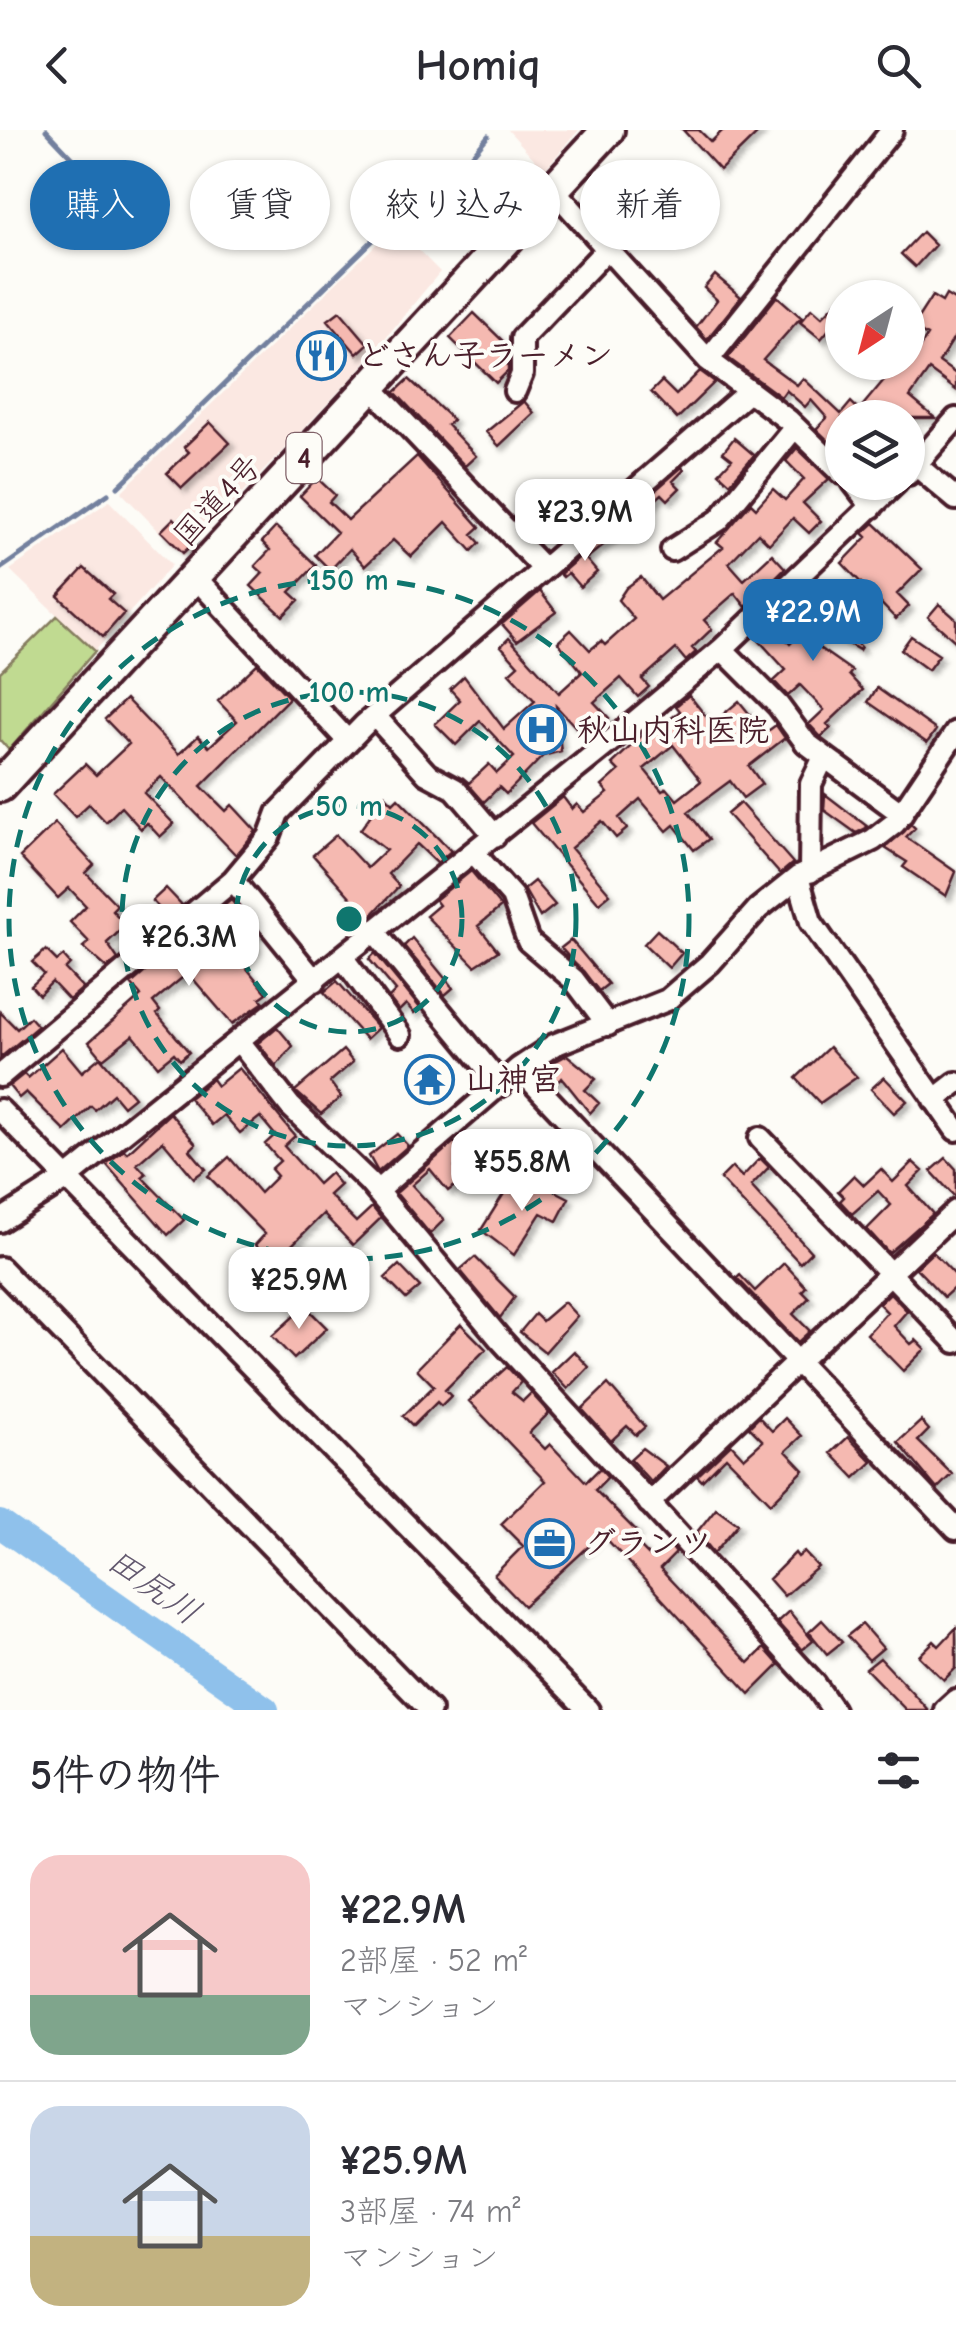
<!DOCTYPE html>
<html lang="ja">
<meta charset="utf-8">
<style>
body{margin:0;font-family:"Comic Neue","Klee One",sans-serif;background:#f7f7f7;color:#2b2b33;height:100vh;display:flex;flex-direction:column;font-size:38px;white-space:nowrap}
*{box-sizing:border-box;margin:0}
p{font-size:32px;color:#7c7c81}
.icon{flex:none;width:55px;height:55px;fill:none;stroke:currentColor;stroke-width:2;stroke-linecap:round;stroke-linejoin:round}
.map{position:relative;height:1580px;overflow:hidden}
.panel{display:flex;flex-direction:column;background:#fff;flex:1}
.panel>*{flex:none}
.top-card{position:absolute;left:30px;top:30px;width:898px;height:90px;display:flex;gap:20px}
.needle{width:65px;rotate:216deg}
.fabs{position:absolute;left:825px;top:150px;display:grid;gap:20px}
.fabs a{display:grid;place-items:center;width:100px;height:100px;border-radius:50%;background:#fff;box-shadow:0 2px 8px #0004;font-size:50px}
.price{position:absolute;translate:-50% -85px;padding:0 22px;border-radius:20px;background:#fff;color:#222;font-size:32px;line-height:65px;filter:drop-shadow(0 2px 5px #0008)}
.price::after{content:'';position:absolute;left:50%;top:60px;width:30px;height:22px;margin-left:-15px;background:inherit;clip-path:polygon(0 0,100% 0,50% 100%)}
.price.on{background:#1f6fb2;color:#fff}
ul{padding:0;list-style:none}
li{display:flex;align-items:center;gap:30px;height:250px;padding:0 30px}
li+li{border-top:2px solid #e1e1e2}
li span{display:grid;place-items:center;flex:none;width:280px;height:200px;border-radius:30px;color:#555}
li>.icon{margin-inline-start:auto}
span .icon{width:120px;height:120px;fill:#fffc;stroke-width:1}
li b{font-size:42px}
h2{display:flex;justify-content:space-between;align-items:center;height:120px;padding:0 30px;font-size:42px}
.pill{padding:0 35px;border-radius:45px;background:#fff;box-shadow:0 2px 8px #0004;font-size:35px;line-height:90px}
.pill.on{background:#1f6fb2;color:#fff}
header{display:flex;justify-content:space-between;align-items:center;height:130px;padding:0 30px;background:#fff;font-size:45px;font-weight:700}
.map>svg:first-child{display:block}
</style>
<header><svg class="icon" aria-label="back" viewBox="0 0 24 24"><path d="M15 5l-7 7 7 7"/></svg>Homiq<svg class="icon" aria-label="search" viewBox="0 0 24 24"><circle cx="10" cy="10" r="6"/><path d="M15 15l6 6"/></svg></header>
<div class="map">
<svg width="956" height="1580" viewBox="0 0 956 1580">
<defs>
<filter id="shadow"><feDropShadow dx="4.5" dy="4.5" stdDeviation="2.5" flood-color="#0004"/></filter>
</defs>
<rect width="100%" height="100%" fill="#fdfcf7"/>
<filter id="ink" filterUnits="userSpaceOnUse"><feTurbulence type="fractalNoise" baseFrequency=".01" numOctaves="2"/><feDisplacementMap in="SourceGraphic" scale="20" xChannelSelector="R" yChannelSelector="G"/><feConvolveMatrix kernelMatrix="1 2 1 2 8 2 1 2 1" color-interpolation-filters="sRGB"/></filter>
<g filter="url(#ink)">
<path fill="#fbe8e2" d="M508 0H579L544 40Z
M395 96 440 142 358 241 183 426 121 362Z
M109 371 172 435 95 521 10 440Z"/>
<path fill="#c0da91" stroke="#857c5e" stroke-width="2.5" d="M57 486 95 521 9 620 0 610V542Z"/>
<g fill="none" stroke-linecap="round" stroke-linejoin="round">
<path stroke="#73809e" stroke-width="5" d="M46 0 138 97
M118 357 395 89 473 24 488 6
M0 439 108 364"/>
<path stroke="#8fc1eb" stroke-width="28" d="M0 1394 265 1580"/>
</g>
<path fill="#f5b9b1" stroke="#4a1f2b" stroke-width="2.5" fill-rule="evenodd" filter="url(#shadow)" d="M683 0H699L711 12 723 0H761L720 40Z
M922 102 935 115 915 137 901 124Z
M715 145 741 167 707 209 696 197 717 170 704 158Z
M946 165 956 171V205L939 232 956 244V260L929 240 910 267 935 288H842V324L816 299 827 288 811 270 805 277 786 260 781 267 728 228 777 166 801 187 763 230 797 255 803 248 841 284 851 272 859 280 889 244 872 232H910L927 206 912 197 932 166 942 172Z
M842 167V198L836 191 821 209 800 192 812 178 822 187Z
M340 181 368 214 357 224 328 190Z
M474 183 508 216V241L496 253 450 208Z
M700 241 715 252 677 289 651 262 662 251 676 265Z
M409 249 453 290 447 295 476 326 465 336 395 262Z
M524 271 534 283 499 316 486 302Z
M210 292 230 313 182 358 167 343 189 322 184 317Z
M734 308 754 325 730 353 719 343 732 329 723 322Z
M797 318 829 349 803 373 821 391 809 403 793 388 769 414 758 403 729 433 744 450 772 424 785 438 746 477 735 463 704 490 712 499 692 518 696 522 686 531 676 519 642 549 649 557 638 567 621 548 594 572 609 588 597 599 594 596 583 605 556 576 561 621 543 626 506 664 499 657 484 672 462 647 469 653 489 634 497 643 514 627 480 591 456 615 435 594 460 570 450 559 464 546 504 599 535 571 509 543 518 535 501 516 509 508 559 563 582 542 558 512 571 500 590 520 601 511 605 515 634 489 618 470 626 458 641 447 659 470 723 417 717 412 751 373 756 378 773 359 785 370 804 349 786 331Z
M417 326 480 397 472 404 480 413 472 421 446 392 411 427 393 410 365 436 350 419 330 440 315 425 337 402 300 366 317 348 335 365 329 372 348 390Z
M682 337 684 340 673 351 680 358 668 370 662 364 640 384 635 378Z
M174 388 196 411 183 423 161 401Z
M874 393 922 439 897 464 909 476 896 489 842 433 867 407 863 403Z
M276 397 316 435 290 462 299 470 283 486 251 456 263 443 255 436 270 420 262 412Z
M608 402 612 408 586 429 597 442 580 457 568 443 563 447 560 444Z
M84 438 113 464 108 469 124 483 103 507 58 466Z
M806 460 861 517 859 520 819 496 809 511 852 541 849 545 863 560 827 594 831 598 821 607 809 594 824 580 800 555 788 566 774 551 786 540 755 506 770 492 790 514 813 492 793 472Z
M540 461 556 482 517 511 502 494Z
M939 474 956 489V512L928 487Z
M911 506 939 525 928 540 901 520Z
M257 534 289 568 201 656 226 681 232 675 256 701 236 725 161 647 144 663 174 694 160 707 147 693 141 699 121 677 106 692 89 674 75 687 53 664 85 634 96 645 129 614 105 589 126 569 179 624 198 606 209 617 237 591 218 571Z
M877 558 936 600 927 613 868 572Z
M689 565 712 594 739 571 765 603 776 595 785 608 749 636 762 654 743 668 730 651 688 682 709 709 694 720 674 695 667 701 640 669 619 688 627 699 616 708 602 691 571 718 610 764 599 773 531 693 563 667 572 679 577 674 584 682 608 663 602 656 619 641 612 634 652 596 656 601 680 581 676 576ZM673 615 701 651 677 670 667 658 662 661 644 639Z
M825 664 868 697 856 703 824 680Z
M385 665 393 673 398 668 451 721 437 733 417 714 388 744 399 756 369 788 313 725 336 705 367 738 386 720 360 700Z
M740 673 793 733 780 744 727 684Z
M55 693 94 735 86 743 117 775 112 780 126 795 107 813 118 829 107 838 83 817 89 812 70 792 86 776 69 758 58 768 20 727Z
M911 694 915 698 906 707 956 742 946 766 903 737 907 732 885 718Z
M471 741 501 777 478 796 498 821 475 836 426 786 439 775 435 770Z
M534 751 555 775 540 787 524 759Z
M166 758 182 775 153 799 146 792 160 779 152 771Z
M231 770 258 802 249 810 255 817 240 830 267 863 260 868 264 872 232 894 188 843 153 872 160 881 157 884 189 922 180 930 174 923 158 936 133 905 103 929 89 912 141 866 131 854 187 806 198 819 211 810 231 792 220 779Z
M657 800 682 823 669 838 644 814Z
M412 808 453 858 445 865 404 816Z
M571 810 608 854 599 861 561 818Z
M46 820 57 831 63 826 70 834 65 839 83 858 69 870 52 852 39 865 31 856 44 844 32 832Z
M375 823 420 878 414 883 406 874 399 881 389 868 396 861 369 829Z
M337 851 378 898 366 909 324 862Z
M0 882 17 899 30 887 38 896 0 928Z
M277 897 293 916 276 936 258 913Z
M829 917 857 947 820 973 796 948Z
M62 918 82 942 100 927 134 967 123 976 113 964 95 980 91 976 65 1001 26 962 19 968 9 956 24 944 28 948Z
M343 920 353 932 330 952 341 967 321 984 295 961Z
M567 925 596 949 585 960 599 973 590 983 562 948 554 954 540 940Z
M239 938 295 1006 284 1016 318 1054 330 1043 340 1055 329 1065 356 1092 372 1077 381 1088 353 1115 323 1084 277 1130 272 1125 269 1129 255 1115 265 1104 208 1046 229 1027 260 1063 277 1046 271 1039 280 1031 265 1014 275 1005 260 987 240 1003 224 985 212 995 189 968 212 949 217 956Z
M884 947 907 971 894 983 871 959Z
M170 983 196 1014 190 1020 206 1039 194 1048 163 1011 137 1034 146 1044 142 1047 184 1090 168 1105 106 1034 124 1020 127 1023Z
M558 999 587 1030 578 1040 551 1013Z
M397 1004 408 1016 378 1042 369 1026Z
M454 1012 467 1026 455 1037 465 1048 448 1061 430 1039 412 1055 444 1090 430 1104 396 1063Z
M760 1028 769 1037 751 1056 811 1122 800 1133 720 1049 732 1037 742 1047Z
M946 1028 956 1039V1068L931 1041Z
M913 1032 923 1041 908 1056 933 1084 889 1123 867 1099 891 1075 878 1061 852 1084 840 1071 844 1067 838 1061 854 1045 864 1055 881 1039 893 1052Z
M532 1049 569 1068 557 1091 541 1083 514 1125 481 1100 508 1057 523 1065Z
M933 1122 956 1146V1156L944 1167 916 1138Z
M475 1127 515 1167 500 1188 460 1140Z
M784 1133 806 1157 802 1161 809 1168 793 1184 810 1201 798 1212 737 1148 740 1145 755 1161Z
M399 1135 420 1157 406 1169 385 1148Z
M890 1163 907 1181 894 1196 911 1214 916 1210 925 1219 903 1241 867 1204 887 1182 879 1174Z
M564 1172 577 1186 545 1222 520 1202 535 1184 542 1191Z
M305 1176 327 1198 294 1229 272 1206Z
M461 1194 486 1219 445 1260 451 1266 441 1276 437 1272 413 1296 403 1286 434 1256 417 1239Z
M574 1221 589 1237 568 1259 552 1242Z
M507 1237 521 1252 512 1262 523 1271 531 1263 549 1283 529 1303 545 1319 550 1314 586 1352 600 1338 608 1347 595 1360 637 1402 631 1408 652 1429 668 1413 676 1423 660 1439 749 1533 764 1518 779 1535 750 1564 602 1404 524 1476 494 1445 523 1416 501 1394 545 1351 469 1271Z
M608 1254 645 1297 636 1305 627 1296 611 1311 582 1279Z
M759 1287 772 1301 785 1288 802 1306 786 1321 804 1340 771 1373 726 1327 702 1351 697 1346 731 1314 744 1328 763 1311 749 1297Z
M921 1291 929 1300 918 1311 952 1344 937 1359 898 1312Z
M848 1307 872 1332 855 1348 831 1323Z
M642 1318 666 1336 651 1352 630 1329Z
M716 1378 738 1394 714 1423 697 1402Z
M804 1422 818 1437 784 1466 769 1449 795 1423 798 1427Z
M789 1481 813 1511 802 1520 777 1492Z
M822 1490 842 1512 827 1524 809 1502Z
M862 1494 883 1518 869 1530 847 1506Z
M956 1498V1538L944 1550 919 1526 934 1511 939 1516Z
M880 1528 912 1562 928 1580H906L866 1539Z"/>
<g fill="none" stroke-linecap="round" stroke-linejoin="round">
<defs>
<path id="minor" d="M553 59 708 230 788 290 842 343
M708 230 892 0
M370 256 542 437
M515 261 522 244V208L607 119
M917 336 956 369
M908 344 956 289
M853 352 872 377
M672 420 719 390 795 297
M194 446 348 611
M722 519 778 575 806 613 902 684
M375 586 427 644 455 659 495 706
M474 723 512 766 528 811 574 850 608 895
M810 742 811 654 824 627
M798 747 811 792 956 1000
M233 750 315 851
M375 802 501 955
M343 828 400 905
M239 911 290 976 369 1052 500 1209 815 1554 833 1580
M519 938 956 1399
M0 946 233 750 269 707 278 683 365 594 748 262
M934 970 956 953
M0 980 588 1580
M760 1008 956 1212
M377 1061 519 938 554 915 667 870 710 833 758 779 798 747 873 710 895 693 956 602
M0 1091 66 1049 637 590 722 519 897 352
M0 1138 430 1580
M649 1373 956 1081
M945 1580 956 1570"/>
<path id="highway" d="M0 656 608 0"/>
</defs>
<use href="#minor" stroke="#4a1f2b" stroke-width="28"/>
<use href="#highway" stroke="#4a1f2b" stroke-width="38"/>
<use href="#minor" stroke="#fdfcf7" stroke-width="20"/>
<use href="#highway" stroke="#fdfcf7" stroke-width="30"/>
</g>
</g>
<g fill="none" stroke="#0f766e" stroke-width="5" stroke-dasharray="18 12">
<circle cx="349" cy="789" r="113"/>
<circle cx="349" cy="789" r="227"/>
<circle cx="349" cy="789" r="340"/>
</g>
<defs>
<symbol id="restaurant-ring" viewBox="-11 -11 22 22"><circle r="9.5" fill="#fdfcf7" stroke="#1f6fb2" stroke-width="1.5"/><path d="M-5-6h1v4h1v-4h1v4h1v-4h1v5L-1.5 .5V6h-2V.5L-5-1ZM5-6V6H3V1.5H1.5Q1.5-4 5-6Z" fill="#1f6fb2"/></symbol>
<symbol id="hospital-ring" viewBox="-11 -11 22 22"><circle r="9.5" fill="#fdfcf7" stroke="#1f6fb2" stroke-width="1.5"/><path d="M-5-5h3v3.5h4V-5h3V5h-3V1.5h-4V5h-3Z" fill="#1f6fb2"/></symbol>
<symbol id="temple-ring" viewBox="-11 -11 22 22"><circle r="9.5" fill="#fdfcf7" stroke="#1f6fb2" stroke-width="1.5"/><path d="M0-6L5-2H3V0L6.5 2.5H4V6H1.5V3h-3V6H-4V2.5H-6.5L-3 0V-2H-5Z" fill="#1f6fb2"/></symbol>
<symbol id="office-ring" viewBox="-11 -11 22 22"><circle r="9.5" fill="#fdfcf7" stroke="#1f6fb2" stroke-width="1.5"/><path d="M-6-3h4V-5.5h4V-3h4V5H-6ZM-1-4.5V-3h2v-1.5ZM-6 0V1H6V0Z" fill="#1f6fb2"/></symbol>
</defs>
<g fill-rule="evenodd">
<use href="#restaurant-ring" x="294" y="198" width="55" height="55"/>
<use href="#hospital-ring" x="514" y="572" width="55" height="55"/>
<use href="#temple-ring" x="402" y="922" width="55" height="55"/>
<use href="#office-ring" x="522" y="1386" width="55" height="55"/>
</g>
<g text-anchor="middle" stroke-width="8" stroke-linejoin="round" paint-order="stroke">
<rect fill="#fdfcf7" stroke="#806168" stroke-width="2.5" x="286.5" y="303" width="35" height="50" rx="8"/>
<g font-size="30" font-weight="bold" fill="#4a1f2b">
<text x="304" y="338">4</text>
</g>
<g font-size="32" font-weight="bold" fill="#4a1f2b" stroke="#fdfcf7" text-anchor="start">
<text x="357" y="236">どさん子ラーメン</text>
<text x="577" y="611">秋山内科医院</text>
<text x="465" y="960">山神宮</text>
<text x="584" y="1424">グランツ</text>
</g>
<g font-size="32" fill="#4a1f2b" stroke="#fdfcf7">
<text transform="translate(217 370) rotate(-47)" y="11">国道4号</text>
</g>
<g font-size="35" font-style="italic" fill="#62586e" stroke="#fdfcf7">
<text transform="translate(154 1456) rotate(35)" y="12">田尻川</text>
</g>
</g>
<circle cx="349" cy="789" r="15" fill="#0f766e" stroke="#fdfcf7" stroke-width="5"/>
<g font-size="30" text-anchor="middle" font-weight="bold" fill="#0f766e" stroke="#fdfcf7" stroke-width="8" stroke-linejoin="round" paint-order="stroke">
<text x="349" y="460">150 m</text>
<text x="349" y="572">100 m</text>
<text x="349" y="686">50 m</text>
</g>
</svg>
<div class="fabs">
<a><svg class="needle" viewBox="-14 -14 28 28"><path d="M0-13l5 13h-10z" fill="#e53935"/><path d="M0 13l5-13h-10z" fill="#7c7c81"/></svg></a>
<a><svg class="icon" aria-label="layers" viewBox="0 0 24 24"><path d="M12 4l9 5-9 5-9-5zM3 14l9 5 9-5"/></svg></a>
</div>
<b class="price" style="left:585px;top:434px">¥23.9M</b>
<b class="price on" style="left:813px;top:534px">¥22.9M</b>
<b class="price" style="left:189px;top:859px">¥26.3M</b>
<b class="price" style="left:522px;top:1084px">¥55.8M</b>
<b class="price" style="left:299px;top:1202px">¥25.9M</b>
<div class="top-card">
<a class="pill on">購入</a>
<a class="pill">賃貸</a>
<a class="pill">絞り込み</a>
<a class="pill">新着</a>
</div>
</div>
<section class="panel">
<h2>5件の物件<svg class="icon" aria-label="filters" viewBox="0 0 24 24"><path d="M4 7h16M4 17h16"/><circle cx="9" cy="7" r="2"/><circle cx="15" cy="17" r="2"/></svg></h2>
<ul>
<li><span style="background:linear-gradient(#f6c9c9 70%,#7fa58c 0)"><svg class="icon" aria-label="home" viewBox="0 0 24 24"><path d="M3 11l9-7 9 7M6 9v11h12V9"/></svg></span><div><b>¥22.9M</b><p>2部屋 · 52 m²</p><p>マンション</p></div></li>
<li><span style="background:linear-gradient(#c9d6e8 65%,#c2b280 0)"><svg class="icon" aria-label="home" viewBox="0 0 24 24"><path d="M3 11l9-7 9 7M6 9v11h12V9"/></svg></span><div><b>¥25.9M</b><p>3部屋 · 74 m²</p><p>マンション</p></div></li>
</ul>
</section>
